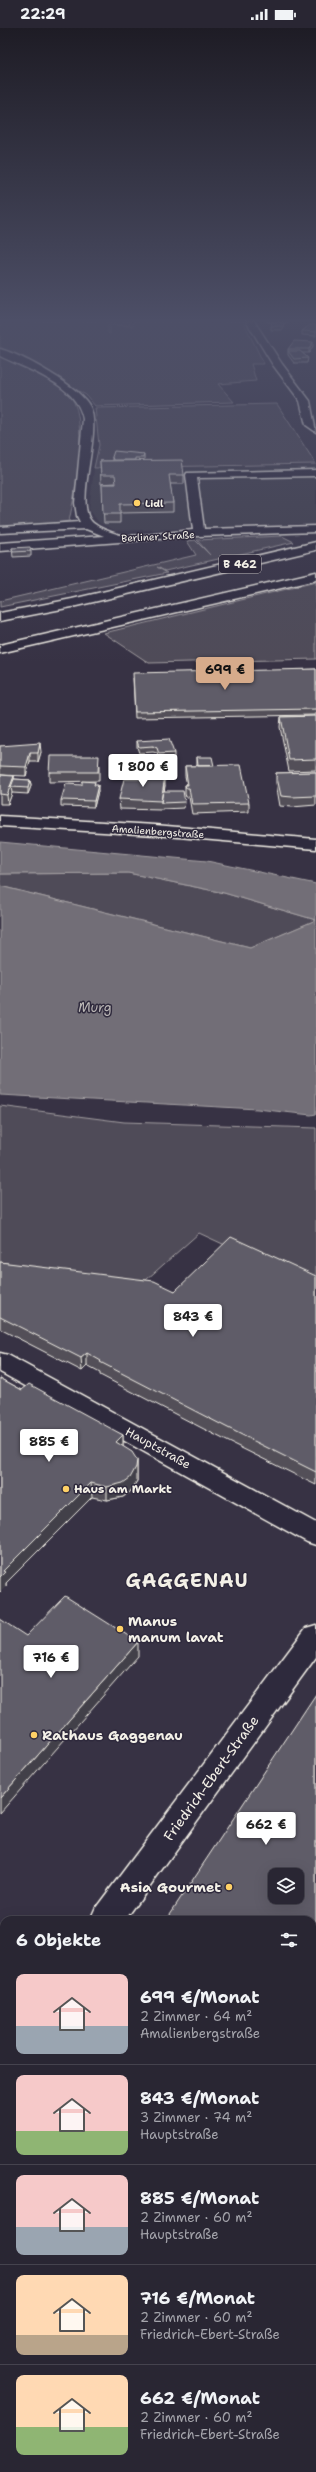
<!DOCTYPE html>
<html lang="de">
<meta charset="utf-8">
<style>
body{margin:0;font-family:"Shantell Sans",sans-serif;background:#312e3b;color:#f1f3f6;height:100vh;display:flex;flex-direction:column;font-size:15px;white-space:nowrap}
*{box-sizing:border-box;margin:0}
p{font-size:13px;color:#a5a5ac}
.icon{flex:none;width:22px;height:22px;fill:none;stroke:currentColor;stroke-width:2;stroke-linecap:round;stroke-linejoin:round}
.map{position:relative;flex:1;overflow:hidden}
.panel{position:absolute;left:0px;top:1888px;width:316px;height:556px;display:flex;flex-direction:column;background:#292633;border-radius:12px 12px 0 0;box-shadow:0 4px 16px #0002,0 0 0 1px #45434e}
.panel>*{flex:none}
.controls{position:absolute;left:268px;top:1840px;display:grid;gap:8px}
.controls a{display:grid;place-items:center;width:36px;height:36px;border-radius:8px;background:#292633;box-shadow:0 4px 16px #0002,0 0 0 1px #45434e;font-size:20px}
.price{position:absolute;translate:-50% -34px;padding:0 9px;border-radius:4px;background:#fff;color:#222;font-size:13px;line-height:26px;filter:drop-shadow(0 1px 2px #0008)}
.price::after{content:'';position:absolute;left:50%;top:24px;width:12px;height:9px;margin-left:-6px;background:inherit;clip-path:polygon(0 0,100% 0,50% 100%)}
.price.on{background:#d6ab8b;color:#111}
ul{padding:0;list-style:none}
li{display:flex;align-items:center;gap:12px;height:100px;padding:0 16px}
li+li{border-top:1px solid #45434e}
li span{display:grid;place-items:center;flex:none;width:112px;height:80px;border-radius:8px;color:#555}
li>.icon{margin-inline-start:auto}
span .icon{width:48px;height:48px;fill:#fffc;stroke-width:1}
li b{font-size:17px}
h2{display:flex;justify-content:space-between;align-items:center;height:48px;padding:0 16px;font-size:17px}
.status{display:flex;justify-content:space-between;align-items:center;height:28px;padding:0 20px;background:#292633;direction:ltr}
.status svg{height:11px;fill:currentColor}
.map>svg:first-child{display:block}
</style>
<div class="status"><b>22:29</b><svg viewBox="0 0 49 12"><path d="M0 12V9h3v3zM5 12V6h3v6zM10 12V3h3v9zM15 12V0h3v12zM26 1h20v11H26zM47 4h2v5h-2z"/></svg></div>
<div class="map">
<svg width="316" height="2444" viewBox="0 0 316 2444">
<rect width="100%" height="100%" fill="#373244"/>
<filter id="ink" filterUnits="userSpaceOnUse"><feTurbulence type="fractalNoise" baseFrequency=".025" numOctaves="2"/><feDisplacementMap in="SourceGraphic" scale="8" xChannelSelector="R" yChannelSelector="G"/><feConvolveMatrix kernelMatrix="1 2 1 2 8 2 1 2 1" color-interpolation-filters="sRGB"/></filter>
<g filter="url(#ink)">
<path fill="#433f4e" d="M316 437V496L116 503 99 495 89 481 94 441Z"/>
<path fill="#504b59" stroke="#a29ea0" d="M0 293H108V305L110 306V293H130V297H112L133 298V293H243L264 336H251L256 353 218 356 234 374 95 378 86 367 0 319Z
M0 327C21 337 49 350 67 365 91 384 75 466 69 493L33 499 0 501Z
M277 376 316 436 94 440 99 417 95 380Z
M282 508 294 514 165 543 157 539 167 545 0 579V573L196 527 187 513 195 512 210 527 197 512Z
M316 554V631L149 635 104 605Z
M128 845 224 865 316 892 250 920 0 858V846Z
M0 1078 124 1094 316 1100V1259L199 1205 146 1252 0 1244Z"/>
<path fill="#726e77" stroke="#a6a2a4" d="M0 814 207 833 316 856V1086L311 1087 257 1081 0 1067V858L250 920 316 892 224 865 128 845 0 846Z"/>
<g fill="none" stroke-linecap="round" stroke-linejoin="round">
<defs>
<path id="minor" d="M246 293H254L282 336 310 373 316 404 306 397 300 373 273 337Z
M0 321C22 327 81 359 90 379 103 405 72 477 93 495 99 500 113 505 120 507 132 510 178 503 193 502L186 447 187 445 316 442V448L197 450 204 501 316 498V504L199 508 0 523V515L104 508 86 501 0 505V499L80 494 77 488 75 475 83 391C77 356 28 342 0 328Z
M316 544V552L0 625V617Z
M0 788 155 797 316 811V821L155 807 0 798Z
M0 1325 8 1327 316 1495V1517L307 1514 0 1344Z
M316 1597V1629L125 1892H90L95 1881 306 1600Z
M4 2014V2051L0 2053V2016Z
M0 2191 4 2192V2231L0 2230Z
M210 2440H252L254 2444H212Z"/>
<path id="major" d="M316 514V522L72 579 0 593V585L72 571Z"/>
</defs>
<use href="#minor" stroke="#f4f1e8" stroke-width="3"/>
<use href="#major" stroke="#f4f1e8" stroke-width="3"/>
<use href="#minor" fill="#2f2a3d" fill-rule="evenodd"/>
<use href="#major" fill="#2f2a3d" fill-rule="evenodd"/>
</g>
<path fill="#524f59" stroke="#f4f1e8" d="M267 293H288V295L267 294Z
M284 295 283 302H271V298Z
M316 297V308L302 307V303Z
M313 318 309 325H302L308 330 307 335H294L288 327V321Z
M144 426V433L184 447V456H170L173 475V484L120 485V495H104L102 456H115V455L101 456 100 433H112V429Z
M12 520 31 523V528L13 529Z
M316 641V687L135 690 133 650Z
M316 688V742L289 743 280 699 281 689Z
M137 713 174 725V731L159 732 157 725 153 724 139 725 137 719Z
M0 718 41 724 38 734H30L26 748 0 747Z
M197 729 214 738 249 775V784L192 786 189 769H186L185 766V757H187L185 748V738H197Z
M99 737V753L49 754V744Z
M316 744V777L292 779 280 778 276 755V745Z
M0 747 14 748V751L30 752 31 758 28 766 12 765 8 776H0Z
M95 757 98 763 94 779 61 778V772Z
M165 757 164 763 185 774 184 780 162 781 161 782 120 781 119 771Z
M0 1234 175 1263 316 1248V1457L225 1412 100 1347V1345L87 1338 82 1343 0 1301Z
M0 1350 22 1362 123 1407V1418L137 1432V1453L130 1464 123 1469 107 1472 92 1469 6 1555V1558L0 1564Z
M316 1666V1944L312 1942V1892Z
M312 2157 316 2160V2179L314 2177V2176L312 2179Z
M4 2360V2389L0 2385V2365Z
M43 2440H59L56 2444H47Z"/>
<path fill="#424048" stroke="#f4f1e8" d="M313 314V318L309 325V321Z
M40 715 41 724 38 734V725Z
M30 725V734L26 748V739Z
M14 748V757L11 759 12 765 8 776 7 767Z
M165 748V757L163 775H161Z
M30 752 31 758 28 766V760Z
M98 757V763L94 779V773Z
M87 1325V1338L82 1343 81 1330Z
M123 1407V1421L116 1414Z
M137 1432V1453L130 1464 123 1469 107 1472V1459Z
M91 1455 92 1469 6 1555V1558L0 1564V1549L3 1543Z
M138 1614V1628L0 1785V1770Z
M316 2164V2168H315L314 2176 312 2179V2169Z
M316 2373V2380L312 2385V2379Z
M55 2440H59L56 2444H51Z"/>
<path fill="#5f5c67" stroke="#f4f1e8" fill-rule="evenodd" d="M272 294 284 295V298H271Z
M310 297H316V304L302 303Z
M294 313 313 314 309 321H288Z
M288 323H300L308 330 294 331Z
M114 423 144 426 143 430H135V432H113L112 429Z
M182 432 184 447H169L173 475 120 476V486H103L102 456H116L115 447H101L100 433Z
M30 519 31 523 13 524 12 520Z
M316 641V681L135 684 133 645Z
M316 688V731L289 732 281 689Z
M169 711 174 725 159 726 157 720 153 718 139 719 137 713Z
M40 715 38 725H30L26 739 0 738V718Z
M50 728H99L98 744H49Z
M197 729H212L214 738H198Z
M241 737 249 775 192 776 189 760H186L185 757H188L185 738Z
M316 744V768L292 769 281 768 276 745Z
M0 747 14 748 7 767 0 766Z
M140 747 165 748 161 773 119 771 124 751H139Z
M14 751 30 752 28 760 11 759Z
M82 753 95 754 94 757H98L94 773 61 772 66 756 82 757Z
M163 763H183L185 774 161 775Z
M231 1209 316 1248V1444L226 1399 100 1334 101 1333 87 1325 81 1330 0 1289V1234L154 1253 175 1263Z
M0 1350 22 1362 29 1356 123 1407 116 1414 132 1424 137 1432 136 1439 130 1450 123 1455 107 1459 91 1455 3 1543 5 1544 0 1549Z
M65 1568 138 1614 0 1770V1591L26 1608Z
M316 1666V1931L312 1929V1892H166ZM275 1847H297V1869H275Z
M312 2157 316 2160V2164L312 2169Z
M312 2231 316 2235V2373L312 2379Z
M4 2360V2385L0 2381V2365Z
M47 2440H55L51 2444H50Z"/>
</g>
<linearGradient id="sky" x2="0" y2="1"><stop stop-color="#1e1c25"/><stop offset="0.46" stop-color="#4d4f67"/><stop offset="1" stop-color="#4d4f67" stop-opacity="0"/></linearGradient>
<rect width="316" height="635" fill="url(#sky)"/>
<g fill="#ffd166" stroke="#2f2a3d" stroke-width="1.5">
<circle cx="137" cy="475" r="4"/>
<circle cx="66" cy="1461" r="4"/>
<circle cx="120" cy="1601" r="4"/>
<circle cx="34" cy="1707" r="4"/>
<circle cx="229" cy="1859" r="4"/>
</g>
<g text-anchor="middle" stroke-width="3" stroke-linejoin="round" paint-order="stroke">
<g font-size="10" font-weight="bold" fill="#f4f1e8" stroke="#2f2a3d" text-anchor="start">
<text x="145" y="479">Lidl</text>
</g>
<g font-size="10" fill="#f4f1e8" stroke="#2f2a3d">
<text transform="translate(158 508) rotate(-3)" y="4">Berliner Straße</text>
<text transform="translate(158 803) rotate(4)" y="4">Amalienbergstraße</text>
</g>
<rect fill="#2f2a3d" stroke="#b9b5b5" stroke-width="1" x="219" y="527" width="42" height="18" rx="3"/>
<g font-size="11" font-weight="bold" fill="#f4f1e8">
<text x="240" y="540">B 462</text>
</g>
<g font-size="12" fill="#f4f1e8" stroke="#2f2a3d">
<text transform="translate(158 1420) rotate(29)" y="4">Hauptstraße</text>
</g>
<g font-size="12" font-weight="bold" fill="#f4f1e8" stroke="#2f2a3d" text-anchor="start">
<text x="74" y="1465">Haus am Markt</text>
</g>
<g font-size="13" font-style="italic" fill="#bab6b5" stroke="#2f2a3d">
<text x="95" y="984">Murg</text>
</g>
<g font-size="14" font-weight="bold" fill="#f4f1e8" stroke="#2f2a3d" text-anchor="start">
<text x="128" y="1598">Manus<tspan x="128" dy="16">manum lavat</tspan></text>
<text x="42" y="1712">Rathaus Gaggenau</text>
<text x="221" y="1864" text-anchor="end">Asia Gourmet</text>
</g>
<g font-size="14" fill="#f4f1e8" stroke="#2f2a3d">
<text transform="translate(211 1750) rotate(-54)" y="5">Friedrich-Ebert-Straße</text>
</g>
<g font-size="19" font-weight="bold" letter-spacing="1" fill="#f4f1e8" stroke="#2f2a3d">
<text x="187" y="1559">GAGGENAU</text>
</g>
</g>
</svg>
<div class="controls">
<a><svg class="icon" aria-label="layers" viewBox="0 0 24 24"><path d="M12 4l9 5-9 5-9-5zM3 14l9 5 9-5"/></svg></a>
</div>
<b class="price on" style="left:225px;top:663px">699 €</b>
<b class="price" style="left:143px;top:760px">1 800 €</b>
<b class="price" style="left:193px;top:1310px">843 €</b>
<b class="price" style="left:49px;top:1435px">885 €</b>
<b class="price" style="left:51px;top:1651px">716 €</b>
<b class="price" style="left:266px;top:1818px">662 €</b>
<section class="panel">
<h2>6 Objekte<svg class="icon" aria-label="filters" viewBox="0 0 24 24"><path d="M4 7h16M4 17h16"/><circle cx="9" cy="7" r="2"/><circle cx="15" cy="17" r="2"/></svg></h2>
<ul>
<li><span style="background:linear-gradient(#f6c9c9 65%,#9aa5b1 0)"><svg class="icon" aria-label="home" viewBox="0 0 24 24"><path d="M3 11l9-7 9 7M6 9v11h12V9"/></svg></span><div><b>699 €/Monat</b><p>2 Zimmer · 64 m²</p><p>Amalienbergstraße</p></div></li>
<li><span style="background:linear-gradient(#f6c9c9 70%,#8fb573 0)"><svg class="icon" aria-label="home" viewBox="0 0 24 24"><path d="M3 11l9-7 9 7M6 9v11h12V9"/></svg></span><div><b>843 €/Monat</b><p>3 Zimmer · 74 m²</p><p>Hauptstraße</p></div></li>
<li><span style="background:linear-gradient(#f6c9c9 65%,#9aa5b1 0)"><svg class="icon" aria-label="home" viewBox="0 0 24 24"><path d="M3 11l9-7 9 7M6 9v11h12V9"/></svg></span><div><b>885 €/Monat</b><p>2 Zimmer · 60 m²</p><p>Hauptstraße</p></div></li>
<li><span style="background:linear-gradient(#ffd9b3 75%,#b9a48a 0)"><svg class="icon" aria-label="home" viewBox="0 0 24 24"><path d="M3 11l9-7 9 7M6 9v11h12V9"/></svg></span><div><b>716 €/Monat</b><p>2 Zimmer · 60 m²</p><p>Friedrich-Ebert-Straße</p></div></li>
<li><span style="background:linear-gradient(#ffd9b3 65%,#8fb573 0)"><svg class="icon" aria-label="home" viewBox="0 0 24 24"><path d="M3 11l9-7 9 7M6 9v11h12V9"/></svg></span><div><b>662 €/Monat</b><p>2 Zimmer · 60 m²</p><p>Friedrich-Ebert-Straße</p></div></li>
</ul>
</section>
</div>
